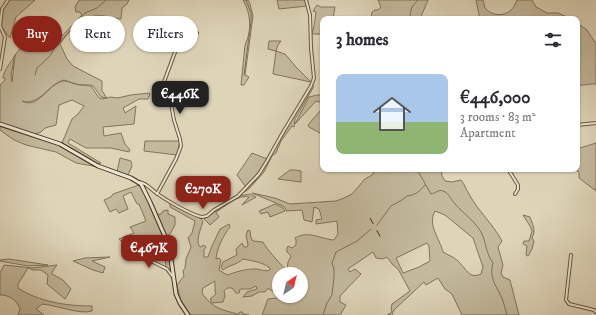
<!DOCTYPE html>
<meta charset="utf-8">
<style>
body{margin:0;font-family:"IM FELL DW Pica",serif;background:#f7f7f7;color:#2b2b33;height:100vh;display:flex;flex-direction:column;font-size:15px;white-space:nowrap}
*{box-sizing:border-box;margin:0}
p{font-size:13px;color:#7c7c81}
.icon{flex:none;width:22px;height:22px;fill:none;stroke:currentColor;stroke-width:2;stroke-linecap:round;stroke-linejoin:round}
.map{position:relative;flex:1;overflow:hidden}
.side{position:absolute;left:320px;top:16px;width:260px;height:156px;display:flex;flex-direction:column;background:#fff;border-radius:8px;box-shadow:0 1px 3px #0004}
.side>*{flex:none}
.banner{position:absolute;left:12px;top:16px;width:248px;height:36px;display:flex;gap:8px}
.needle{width:26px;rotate:35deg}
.controls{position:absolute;left:272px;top:267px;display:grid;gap:8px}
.controls a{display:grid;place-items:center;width:36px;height:36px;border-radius:50%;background:#fff;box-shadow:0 1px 3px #0004;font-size:20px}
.price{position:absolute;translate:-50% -34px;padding:0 9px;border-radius:8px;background:#8f2418;color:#fff;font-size:13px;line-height:26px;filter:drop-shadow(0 1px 2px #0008)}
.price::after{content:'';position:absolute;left:50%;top:24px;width:12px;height:9px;margin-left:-6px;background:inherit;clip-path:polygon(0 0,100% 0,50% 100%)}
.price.active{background:#222;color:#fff}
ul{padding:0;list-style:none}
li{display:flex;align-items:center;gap:12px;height:100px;padding:0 16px}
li+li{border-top:1px solid #e1e1e2}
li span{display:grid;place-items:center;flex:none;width:112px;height:80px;border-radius:8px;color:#555}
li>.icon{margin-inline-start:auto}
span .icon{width:48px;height:48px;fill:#fffc;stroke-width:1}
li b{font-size:17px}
h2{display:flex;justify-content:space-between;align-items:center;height:48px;padding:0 16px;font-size:17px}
.chip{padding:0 14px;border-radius:18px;background:#fff;box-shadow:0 1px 3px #0004;font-size:14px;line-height:36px}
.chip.active{background:#8f2418;color:#fff}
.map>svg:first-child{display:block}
</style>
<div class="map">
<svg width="596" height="315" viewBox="0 0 596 315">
<rect width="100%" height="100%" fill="#ded5b9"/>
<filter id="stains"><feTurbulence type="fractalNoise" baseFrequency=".005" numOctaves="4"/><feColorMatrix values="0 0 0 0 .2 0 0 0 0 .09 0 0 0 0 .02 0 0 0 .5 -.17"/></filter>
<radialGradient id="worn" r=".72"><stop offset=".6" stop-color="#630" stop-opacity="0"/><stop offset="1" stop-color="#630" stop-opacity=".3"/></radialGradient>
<path fill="#c3b99d" stroke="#82745a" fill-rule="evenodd" d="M9 0H35L16 17 10 38 1 26 3 8Z
M79 0H129L127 4 122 8 121 19C113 18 104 15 96 16 82 17 67 33 60 44L67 59 73 66 102 81V91L107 98 101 97 94 87 91 85H79L64 80C47 85 40 106 22 101 38 110 48 84 63 81 65 81 67 81 69 82 77 85 83 85 91 86L99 98 102 99 111 97 117 98 131 95 149 93 150 94 148 99H139L123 108 125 113 136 106 134 124 103 127 104 136 121 133 125 144 130 150 129 152 111 148H86L70 139 68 143 101 163 97 164 62 143 72 119 78 114 84 106 72 100 59 105 56 125 45 128 41 132 35 134 0 123V85L5 80V78H3C4 69 11 63 15 55L11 75 12 82 15 55 35 31 49 35 57 41 59 39 82 15 80 12H76L75 7Z
M243 0H248L250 4 253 16 245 75 249 77 244 85H241L245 45C252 31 251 13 243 0Z
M277 0H306L307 6 279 9Z
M378 0H428L420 19H371L372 12 375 10H378L381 7Z
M476 0H483C484 3 484 7 486 9 492 16 504 16 510 11 514 8 515 4 517 0H532L536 7 540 9 547 13H558L571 19H480Z
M317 5 321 7H335L333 19H323V34H312L314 26 316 12 313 11Z
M160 18 168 19 162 40H160L158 33H154Z
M577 23 587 30 596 44V84C590 83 585 86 577 85Z
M269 41H281L278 45 276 51 285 54 296 67 311 82 273 74 276 51 268 49Z
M313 83V88L295 119 294 127 292 126 281 141 276 153 272 156 264 172 249 189 241 194 255 181 264 168 275 148Z
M317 95H323V103L316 101 295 124 309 97Z
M320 111 323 113V129L320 133 309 127 308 125Z
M0 126 61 145 99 167 76 163 56 152 26 145 14 140 0 130Z
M145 141H180L177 155 144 151Z
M596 143V191L579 178V173L576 169 577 149Z
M252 153 267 159 257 174 246 187 237 175Z
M120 158 131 161 132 166 128 175 117 172Z
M373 169H441L442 176 445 181 452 182 461 180C465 185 466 189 469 194 478 211 493 224 502 241L498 247 503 265 501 273 503 277 510 280 519 315H462L452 294 445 289 438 278 426 285 424 282 394 310 392 315H387L392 312 391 309 392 304 410 291 398 269 393 265 387 257 383 259 376 258 373 252 348 269 350 272 355 269 361 274 340 296V302L346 305 340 315H262L268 299 277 298 278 296 276 293 269 289H267L265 292H259L252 296 243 297 247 292 257 289 256 286 250 289H240L239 293H236L232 288H227L224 291 225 296 223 302 212 303 210 299 216 294 215 290V281L203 288 202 293C212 308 222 310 238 314L240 312H242L244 314 249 315H190L181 301 177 285 184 276 183 271 185 268 186 259 191 247 188 238 192 233 195 221 170 207V203L200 218 203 221C201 229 195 241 200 247L204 245 206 247 204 250V257H208L212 246 220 229 229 224 230 227C223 236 217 248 216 259L219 258 221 260 219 270 227 275C236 272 245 269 255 269 260 269 265 272 270 270V268C262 262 253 261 243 259 237 265 229 265 223 270L221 268 223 262 237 255 236 249 242 243 244 247H247L248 245 246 235 248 230 250 231 251 238 253 241 263 242C265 247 283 268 287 270L288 262 291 256 287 252V248L288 246 292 248 296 245V240L295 238C308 230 321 239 334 240L338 234 337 221 316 224V220L322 219 319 209 314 207 312 222 304 220 302 210 286 211V209L283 206 252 193 275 198 290 204 336 201 344 198 352 194 365 179 372 175 374 172ZM435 211 445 215 473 238 483 267 481 274C469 280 465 267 458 261 454 257 448 255 443 252 440 239 427 225 435 211ZM427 243 429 246 430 261 419 267 403 273 396 258ZM279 274H301V296H279Z
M290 170H295L301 171V182L278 179Z
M139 185C145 193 149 203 153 212 162 233 169 252 172 275L169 270 166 267 163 244 144 247 136 251 138 256 125 254 129 248 119 239 134 233 130 227 146 221 139 204H137L131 192 123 196 128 209 119 213 116 209 110 212 104 200 111 197 113 194Z
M250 194 256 197 242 205 249 197C238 194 225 207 216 212L219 217 210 225 204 219 239 196Z
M275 204 283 208 285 211 270 217 268 212 261 214 259 211Z
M168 210V214L175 217V225L170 234 166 236 157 214H159L160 215 163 211Z
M523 215 530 217C533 225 536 231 532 238L534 241 532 249 528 256 526 255 527 246 523 244 524 241H529L532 231 530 226Z
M110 257 92 261 105 267 103 273 93 270 73 261 85 258Z
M9 259 48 265 28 266 0 261V260Z
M4 265 32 268 57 265 52 272V274L63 280 71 289 65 299 47 284 48 275 41 270H33L28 268 18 284V288C39 302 67 306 92 306V311C81 315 55 305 42 304L36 309 44 315H18L20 309C17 300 9 295 0 295V273Z"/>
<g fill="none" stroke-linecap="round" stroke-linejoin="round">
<path stroke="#7e7157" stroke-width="1" d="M409 19C411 15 410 14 411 10 412 6 415 3 418 0
M35 75 37 68 50 56 54 49 85 13 97 8 106 0
M244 75 251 21V13L246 0
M414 169 419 173 431 194C436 193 439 189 443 191 449 193 451 200 455 204 464 214 476 222 482 234 487 245 485 251 493 263 489 277 495 284 501 296 504 302 505 309 507 315
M377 225 391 206 402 200 407 196C416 195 420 191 425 185
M323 315 327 303 332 295 334 277V269L332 263 336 252 357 241 371 229"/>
<defs>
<path id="street" d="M0 69 5 37 0 26 2 9 8 0
M577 125 596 123
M508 169 518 185V189L515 194
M139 182C146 183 150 188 155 192 164 199 191 215 202 217L207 216 214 210 238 196 259 174 267 161 282 134 311 86 314 78 311 48 310 15 306 0
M157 194 176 159 181 146 180 139 174 120 170 98 164 82 182 33 187 30 197 33
M125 255 135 256 153 262 167 269 173 277
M571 255 566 300 569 304 594 310 596 312"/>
<path id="secondary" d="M0 124 60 144 98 166 131 178 141 184 150 202 167 241 171 259 176 294 180 303 188 315"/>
</defs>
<use href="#street" stroke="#68583f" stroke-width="4"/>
<use href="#secondary" stroke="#402f16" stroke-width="5"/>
<use href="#street" stroke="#eae4d2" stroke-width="2"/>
<use href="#secondary" stroke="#eae4d2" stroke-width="3"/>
<path stroke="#402f16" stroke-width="1" stroke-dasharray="7 7" stroke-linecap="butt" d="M370 218 381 238"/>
</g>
<rect width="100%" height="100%" filter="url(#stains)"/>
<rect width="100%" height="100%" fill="url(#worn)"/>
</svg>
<div class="controls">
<a><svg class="needle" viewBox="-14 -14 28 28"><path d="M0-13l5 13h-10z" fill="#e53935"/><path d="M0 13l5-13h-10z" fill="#7c7c81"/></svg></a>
</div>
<b class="price active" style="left:180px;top:115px">€446K</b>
<b class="price" style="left:203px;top:210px">€270K</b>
<b class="price" style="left:149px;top:269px">€467K</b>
<div class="banner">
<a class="chip active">Buy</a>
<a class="chip">Rent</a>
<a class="chip">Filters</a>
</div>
<section class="side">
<h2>3 homes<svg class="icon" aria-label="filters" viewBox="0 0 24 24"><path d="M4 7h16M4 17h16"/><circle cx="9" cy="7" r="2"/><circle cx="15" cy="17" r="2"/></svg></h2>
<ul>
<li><span style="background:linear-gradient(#a9c7e8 60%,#8fb573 0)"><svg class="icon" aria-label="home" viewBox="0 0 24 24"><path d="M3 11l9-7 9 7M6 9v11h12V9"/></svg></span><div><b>€446,000</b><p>3 rooms · 83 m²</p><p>Apartment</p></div></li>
</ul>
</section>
</div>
